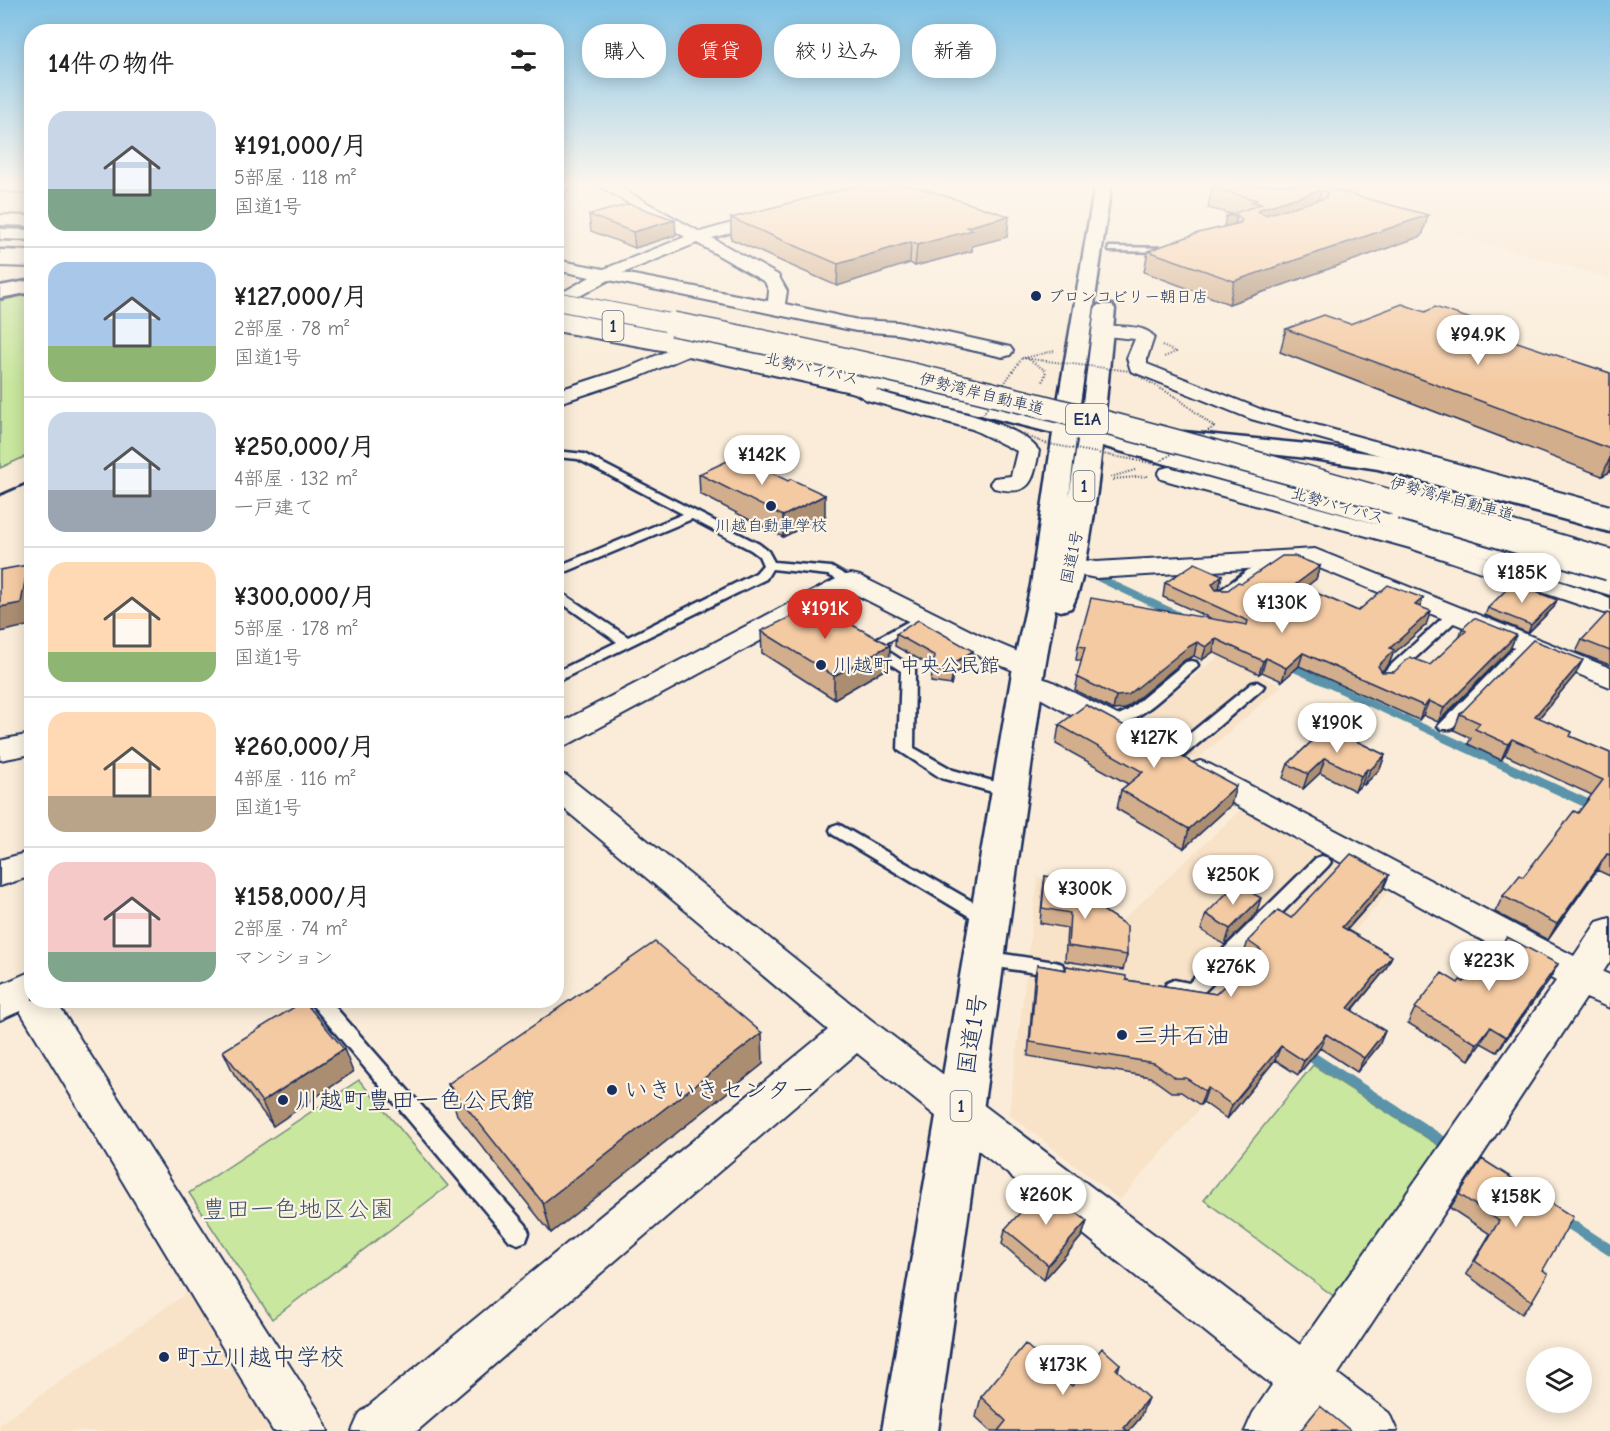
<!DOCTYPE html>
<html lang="ja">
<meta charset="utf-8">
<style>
body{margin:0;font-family:"Comic Neue","Klee One",sans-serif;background:#f2f2f2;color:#222;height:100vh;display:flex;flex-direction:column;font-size:22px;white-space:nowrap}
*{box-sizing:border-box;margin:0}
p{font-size:20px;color:#767676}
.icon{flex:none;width:33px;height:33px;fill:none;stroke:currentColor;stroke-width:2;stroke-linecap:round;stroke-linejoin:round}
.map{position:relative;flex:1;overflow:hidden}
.sheet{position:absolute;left:24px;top:24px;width:540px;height:984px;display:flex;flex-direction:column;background:#fff;border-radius:24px;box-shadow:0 3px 15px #0003}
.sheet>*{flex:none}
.hud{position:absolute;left:582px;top:24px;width:570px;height:54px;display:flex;gap:12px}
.fabs{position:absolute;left:1526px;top:1347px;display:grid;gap:12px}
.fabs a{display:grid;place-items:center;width:66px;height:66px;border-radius:50%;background:#fff;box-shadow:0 3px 15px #0003;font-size:30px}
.price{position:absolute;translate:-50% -51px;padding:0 14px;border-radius:21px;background:#fff;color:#222;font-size:20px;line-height:39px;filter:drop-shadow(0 2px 3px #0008)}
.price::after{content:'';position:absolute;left:50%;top:36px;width:18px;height:14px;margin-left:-9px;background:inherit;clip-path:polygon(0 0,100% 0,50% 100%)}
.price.on{background:#d93025;color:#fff}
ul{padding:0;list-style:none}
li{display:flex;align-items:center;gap:18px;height:150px;padding:0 24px}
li+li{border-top:2px solid #e0e0e0}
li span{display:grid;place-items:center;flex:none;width:168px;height:120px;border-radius:18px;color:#555}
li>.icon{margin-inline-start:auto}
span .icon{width:72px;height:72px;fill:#fffc;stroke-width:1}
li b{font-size:26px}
h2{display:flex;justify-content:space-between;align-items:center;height:72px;padding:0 24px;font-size:26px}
.chip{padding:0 21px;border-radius:24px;background:#fff;box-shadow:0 3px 15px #0003;font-size:21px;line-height:54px}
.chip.on{background:#d93025;color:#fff}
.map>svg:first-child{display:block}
</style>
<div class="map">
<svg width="1610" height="1431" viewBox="0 0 1610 1431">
<rect width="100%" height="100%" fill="#faecd8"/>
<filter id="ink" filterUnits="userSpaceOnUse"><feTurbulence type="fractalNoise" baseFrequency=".0167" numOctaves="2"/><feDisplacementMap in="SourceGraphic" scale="12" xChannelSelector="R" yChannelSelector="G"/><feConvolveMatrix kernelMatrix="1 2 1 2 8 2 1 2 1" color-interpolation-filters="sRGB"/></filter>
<g filter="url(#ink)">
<path fill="#f8e2c8" d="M1277 185H1610V278Z
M1220 656 1282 686 1196 760 1131 726Z
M1245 806 1394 886 1120 1200 1009 1114 1038 876 1116 926Z
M191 1290 277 1431H0V1424Z"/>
<path fill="#c9e79e" stroke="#728b7e" stroke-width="1.5" d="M31 294V454L0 468V301Z
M1313 1065 1446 1150 1343 1303 1204 1200Z
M359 1080 448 1186 272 1319 189 1193Z"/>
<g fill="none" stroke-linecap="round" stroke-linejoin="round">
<path stroke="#5a93aa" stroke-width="7" d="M1099 578 1178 615
M1287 665 1448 739"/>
<path stroke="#5a93aa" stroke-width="9" d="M1445 738 1610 814"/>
<path stroke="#5a93aa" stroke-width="11" d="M1304 1052 1448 1145
M1562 1219 1610 1250"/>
<defs>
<path id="service" d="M1112 247 1172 248 1176 250 1172 252 1109 251V247Z
M556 451 584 454 759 544 768 551 774 562 831 567 858 582 851 586 828 575 772 569 766 579 556 682V672L617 642 556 599V589L628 637 756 573 763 565 759 556 751 550 692 519 556 576V567L683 514 578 459 556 457Z
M1269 555 1275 559 1273 562 1229 597H1219L1217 594 1219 591Z
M1455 610 1462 614 1460 617 1387 684H1377L1375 681 1377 678 1450 611Z
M922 614 929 618 927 621 880 646 915 669 914 748 953 770 1017 788 1019 792 1017 796 1011 797 941 778 898 750 901 671 863 646Z
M1526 640 1533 644 1531 647 1451 729H1441L1438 726 1441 723 1521 641Z
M1191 661 1196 662 1198 665 1196 668C1178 683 1129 733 1106 727L1103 724 1106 721 1127 711 1186 662Z
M1257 682 1264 686 1262 689 1178 761H1166L1164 757 1166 753 1252 683Z
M838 824 994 914 997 919 994 924 988 926 982 924 832 834 830 830 832 826Z
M1322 856 1328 858 1331 862 1328 866 1200 996 1193 999 1167 993 1164 988 1167 983 1174 980 1189 983 1316 858Z
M984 951 1055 962 1062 964 1064 969 1062 974 1055 976 984 965 977 963 975 958 977 953Z
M308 1000H329L526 1225 529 1233 526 1241 518 1244 510 1241Z"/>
<path id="minor" d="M0 185 32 186V194L0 190Z
M598 185H615L700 232 771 212 776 214 779 217 776 220 712 238 778 275 787 291 785 304 858 320 898 322 1010 347 1013 351 1010 355 1003 357 898 334 856 331 609 280 556 309V296L590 277 556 270V260L604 269 685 237ZM697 243 765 282 769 291 768 301 623 273Z
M0 215 32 216V226L0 225Z
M0 256 32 257V267L0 266Z
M556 320 629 331 838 379 860 382 876 376 883 378 886 382 876 390C917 406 1014 415 1039 451 1033 482 1031 497 994 488L990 483 994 478 1011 476 1017 451 972 429 867 400 855 393 688 356 641 376 556 404V391L627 368 667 351 556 331Z
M1103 325C1118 327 1145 324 1154 337L1147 358V364L1265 411 1610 506V520L1251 419 1131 371 1127 358 1135 339 1096 335 1094 331 1096 327Z
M1169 467 1428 538 1610 598V615L1410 548 1161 479 1158 474 1161 469Z
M1315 549 1610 668V687L1312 565 1096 578 1061 571 1057 566 1061 561 1070 558 1096 562Z
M851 574 860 576 985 638 1039 661 1043 667 1039 673 1029 676 1019 673 965 650 851 592 567 745 556 748V725L842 576Z
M1041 678 1051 681 1129 721 1133 728 1129 735 1118 738 1107 735 1031 693 1026 687 1031 681Z
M32 734V754L0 760V740Z
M1200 761 1211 765 1574 956 1597 922 1610 918V961L1603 972 1610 975V1008L1586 998 1338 1374 1389 1413 1397 1431H1330L1311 1416 1301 1431H1245L1253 1413 1272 1385 857 1053 417 1431H352L360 1413 828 1030 556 802V773L567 776 870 1019 1300 1345 1556 981 1189 779 1184 772 1189 765Z
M32 851V876L0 886V860Z
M32 971V1000H55L320 1413 328 1431H273L20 1011 0 1020V985Z"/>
<path id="tertiary" d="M32 280V292L0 298V286Z"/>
<path id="trunk" d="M1095 185H1111L1077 425 1080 426 1095 309 1098 305H1112L1115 309 1103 432 1359 502 1610 577V595L1340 513 1102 446C1099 478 1087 585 1071 608L1061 611 1055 609 1045 667 938 1431H882L1013 667 1031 585 1053 433 823 376 556 321V309L823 363 1055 419ZM1076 439 1078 440 1069 497Z
M0 250 32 251V261L0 260Z
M1184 432 1307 444 1380 455 1610 516V532L1378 469 1307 458 1176 444 1172 439 1176 434Z"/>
<path id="motorway" d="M0 229 32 230V240L0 239Z"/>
</defs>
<use href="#service" stroke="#1b2f5e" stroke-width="5"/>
<use href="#minor" stroke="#1b2f5e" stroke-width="4"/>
<use href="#tertiary" stroke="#1b2f5e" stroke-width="5"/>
<use href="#trunk" stroke="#1b2f5e" stroke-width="5"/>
<use href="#motorway" stroke="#1b2f5e" stroke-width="5"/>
<path stroke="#1b2f5e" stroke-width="2" stroke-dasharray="1 2" stroke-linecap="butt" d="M1162 346 1176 352 1164 357
M1024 358 1054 351
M1027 358 1046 371 1043 382
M1111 477 1135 470
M1113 481V479L1148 476"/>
<use href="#service" fill="#fcf5e5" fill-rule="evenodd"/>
<use href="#minor" fill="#fcf5e5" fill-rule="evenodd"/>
<use href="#tertiary" fill="#fcf5e5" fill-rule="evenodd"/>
<use href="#trunk" fill="#fcf5e5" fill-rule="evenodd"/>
<use href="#motorway" fill="#fcf5e5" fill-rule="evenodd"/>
<path stroke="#1b2f5e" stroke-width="2" d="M556 199 576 185"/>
<path stroke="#1b2f5e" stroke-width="3" d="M0 495 32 481"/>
<defs>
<path id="motorway-bridge-far2" d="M556 301 681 325"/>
<path id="motorway-bridge-far1" d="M673 324C920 371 1165 436 1407 506"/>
<path id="motorway-bridge" d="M1402 504 1610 565"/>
</defs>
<use href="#motorway-bridge-far2" stroke="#1b2f5e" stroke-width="20" stroke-linecap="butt"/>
<use href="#motorway-bridge-far1" stroke="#1b2f5e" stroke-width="26" stroke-linecap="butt"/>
<use href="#motorway-bridge" stroke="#1b2f5e" stroke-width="34" stroke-linecap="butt"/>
<path stroke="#1b2f5e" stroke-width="2" stroke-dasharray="1 2" stroke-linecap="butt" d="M1022 358 1130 371 1179 399 1214 427 1156 464 1044 443 981 417Z"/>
<use href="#motorway-bridge-far2" stroke="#fcf5e5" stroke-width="18"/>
<use href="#motorway-bridge-far1" stroke="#fcf5e5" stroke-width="23"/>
<use href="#motorway-bridge" stroke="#fcf5e5" stroke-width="30"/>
</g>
<path fill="#d2ae8c" stroke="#1b2f5e" stroke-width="1.5" d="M1316 185 1428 215 1422 236 1229 304 1144 272 1148 251 1224 227 1231 214 1208 208 1212 188Z
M589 215 676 235 635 248 591 231Z
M1009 216 1007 237 972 246V251L915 266 910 263 837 286 731 239V218Z
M1425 312 1610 373V472L1602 476 1280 352 1286 329 1350 324Z
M699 474 825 516 783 537 700 494Z
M1320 566 1316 579 1304 588 1358 611 1420 607 1426 625 1393 654 1389 664 1381 671 1382 672H1394L1430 665 1459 638 1462 629 1516 635 1510 649 1438 722 1423 715 1419 720 1299 666 1282 681 1262 672 1259 674 1213 652 1202 660 1194 656 1185 660 1125 709 1113 710 1075 690 1082 661 1076 660 1078 646 1210 618 1163 597 1165 583 1222 575 1219 588 1217 590H1228L1242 583Z
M1554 607 1528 633 1485 615 1488 608Z
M1610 614V665L1576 652 1582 640Z
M761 631 890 645 889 667 834 699 762 653Z
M896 634 972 663 953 675 951 685 931 682 933 667 895 646Z
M1575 675 1539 718 1572 732 1570 736 1610 753V876L1597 870 1548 940 1495 912 1503 896 1523 877 1578 813 1592 795 1505 755 1501 760 1468 744 1471 738 1454 730 1460 714Z
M1059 725 1231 805 1184 848 1117 809 1121 790 1128 784 1056 744Z
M1327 727 1385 755 1380 769 1364 785 1362 784 1355 791 1320 773 1303 789 1283 778 1288 764Z
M1389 875 1383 889 1347 930 1392 956 1385 970 1352 1011 1385 1031 1379 1045 1357 1072 1320 1048 1298 1075 1275 1060 1227 1119 1203 1102 1200 1105 1181 1092H1171L1150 1077 1028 1056 1034 980 1037 965 1066 970V966L1126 980 1216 994 1251 960 1243 956 1248 941 1291 918Z
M1045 876 1065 885 1127 955 1123 970 1065 961 1067 928 1040 923 1043 891Z
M1206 914H1256L1225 945 1201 930Z
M1499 948 1558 964 1549 980 1497 1052 1481 1043 1469 1060 1408 1023 1415 1008 1458 983 1464 982Z
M223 1051 353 1072 273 1126 234 1074Z
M763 1064 551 1233 457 1115 448 1084Z
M1482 1159 1532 1301 1522 1314 1466 1274 1490 1234 1450 1208Z
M1087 1221 1082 1236 1044 1280 1002 1244 1005 1229Z
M1120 1364 1118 1371 1140 1418 1129 1431H991L976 1417 981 1397 1072 1386Z"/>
<path fill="#ab8d72" stroke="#1b2f5e" stroke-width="1.5" d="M1321 190 1316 210 1255 229 1258 211 1260 209Z
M1237 215 1233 235 1222 236 1226 216Z
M1428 215 1422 236 1229 304 1234 281Z
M1009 216 1007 237 972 246V251L915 266 917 245 967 227Z
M675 220 676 235 635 248 633 232Z
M911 242 910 263 837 286 838 264Z
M1504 330 1496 353 1493 334Z
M1610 458V472L1602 476Z
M825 495V516L783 537V516Z
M28 565 32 572 31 625 0 632V607Z
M1320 566 1316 579 1292 598 1296 584Z
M1222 575 1219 588 1209 597 1212 584Z
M1423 598 1419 611 1415 605Z
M1557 600 1554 607 1528 633 1531 625Z
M1431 611 1426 625 1393 654 1389 664 1373 680 1378 666 1390 648Z
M1516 635 1510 649 1438 722 1444 708Z
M1216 639 1213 652 1202 660 1206 647Z
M1197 642 1194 656 1185 660 1125 709 1113 710 1116 696 1188 647Z
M890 645 889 667 834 699V676Z
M973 651 972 663 953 675 951 685 954 663Z
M1303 653 1299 666 1282 681 1286 668Z
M1266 658 1262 672 1259 674 1263 661Z
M1583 660 1575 675 1528 731 1535 716Z
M1429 701 1423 715 1419 720 1424 706Z
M1512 739 1505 755 1501 760 1508 744Z
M1385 755 1380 769 1364 785 1370 770Z
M1325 758 1320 773 1303 789 1308 774Z
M1367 769 1362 784 1355 791 1361 776Z
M1236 786 1231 805 1184 848 1189 829Z
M1607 854 1597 870 1548 940 1557 924Z
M1389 875 1383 889 1336 941 1342 927Z
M1261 898 1256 914 1225 945 1230 929Z
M1392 956 1385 970 1342 1022 1348 1008Z
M1558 964 1549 980 1497 1052 1506 1037Z
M1490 1027 1481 1043 1469 1060 1477 1044Z
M1385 1031 1379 1045 1357 1072 1364 1058Z
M762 1033 763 1064 551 1233 543 1203Z
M1326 1034 1320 1048 1298 1075 1304 1061Z
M1281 1046 1275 1060 1227 1119 1232 1105Z
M344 1049 353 1072 273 1126 262 1102Z
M1208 1088 1203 1102 1200 1105 1205 1091Z
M1087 1221 1082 1236 1044 1280 1048 1265Z
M1148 1398 1140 1418 1129 1431H1123L1124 1428Z"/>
<path fill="#f4caa3" stroke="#1b2f5e" stroke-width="1.5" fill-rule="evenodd" d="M860 185H911L1009 216 967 227 973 230 917 245 911 242 838 264 731 218Z
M1222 185H1316L1428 215 1234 281 1148 251 1198 233 1240 223 1242 220 1237 215 1226 216 1262 204 1252 202 1257 200 1212 188ZM1321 190 1327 192 1326 198 1265 215 1258 211 1260 209Z
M630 204 675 220 633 232 589 215Z
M1402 304 1425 312 1435 307 1504 330 1493 334 1610 373V449L1286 329 1324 315 1350 324Z
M738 456 788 481 791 479 825 495 783 516 699 474Z
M1282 556H1294L1320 566 1296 584 1358 611 1388 585 1423 598 1415 605 1431 611 1390 648 1394 650 1378 666 1382 672H1394L1410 657 1430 665 1466 631 1462 629 1474 618 1516 635 1444 708 1429 701 1424 706 1303 653 1286 668 1266 658 1263 661 1216 639 1206 647 1197 642 1188 647 1128 695 1116 696 1077 677 1085 647 1078 646 1091 598 1247 625 1248 621 1165 583 1195 563 1222 575 1212 584 1216 590H1228L1238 582 1242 583Z
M28 565 21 603 0 607V570Z
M1513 583 1557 600 1531 625 1488 608Z
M815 605 890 645 834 676 761 631Z
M1607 613 1610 614V651L1582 640Z
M918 620 973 651 954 663 952 672 932 670 935 656 896 634Z
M1533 640 1583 660 1535 716 1572 732 1570 736 1610 753V855L1607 854 1557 924 1503 896 1520 875 1523 877 1574 811 1578 813 1603 780 1512 739 1508 744 1475 729 1480 723 1460 714Z
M1086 705 1236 786 1189 829 1121 790 1143 772 1059 725Z
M1327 727 1385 755 1370 770 1367 769 1361 776 1325 758 1308 774 1288 764Z
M1351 854 1389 875 1342 927 1392 956 1348 1008 1385 1031 1364 1058 1326 1034 1304 1061 1281 1046 1232 1105 1208 1088 1205 1091 1186 1078H1176L1154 1063 1030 1042 1037 965 1066 970V966L1126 976V980L1216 994 1261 950 1248 941 1278 910 1291 918Z
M1045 876 1065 879V885L1127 926V955L1068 946 1070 913 1042 908Z
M1236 884 1261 898 1230 929 1206 914Z
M1507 937 1558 964 1506 1037 1490 1027 1477 1044 1415 1008 1442 973 1458 983 1460 980 1464 982 1492 945 1499 948Z
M655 942 762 1033 543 1203 448 1084Z
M304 1001 344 1049 262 1102 223 1051Z
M1482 1159 1573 1217 1543 1270 1548 1274 1532 1301 1475 1261 1499 1221 1459 1194Z
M1044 1187 1087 1221 1048 1265 1005 1229Z
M1025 1344 1072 1386 1102 1348 1120 1364 1116 1369 1148 1398 1124 1428 1128 1431H998L1006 1421 981 1397Z
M1320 1406 1351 1431H1300Z"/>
</g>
<linearGradient id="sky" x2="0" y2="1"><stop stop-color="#80c1e4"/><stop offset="0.48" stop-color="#fdf6ed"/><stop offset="1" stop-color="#fdf6ed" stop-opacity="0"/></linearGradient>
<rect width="1610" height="385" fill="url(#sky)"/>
<g fill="#1b2f5e" stroke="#fcf5e5" stroke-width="2">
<circle cx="1036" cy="296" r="6"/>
<circle cx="771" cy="506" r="6"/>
<circle cx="821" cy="665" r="6"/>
<circle cx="1122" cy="1035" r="6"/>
<circle cx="612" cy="1090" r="6"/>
<circle cx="283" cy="1100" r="6"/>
<circle cx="164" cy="1357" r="6"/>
</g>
<g text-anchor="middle" stroke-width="4.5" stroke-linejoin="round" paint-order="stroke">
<g font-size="16" fill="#1b2f5e" stroke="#fcf5e5" text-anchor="start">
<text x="1048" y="302">ブロンコビリー朝日店</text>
<text x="771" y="531" text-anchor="middle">川越自動車学校</text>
</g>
<g font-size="16" fill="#1b2f5e" stroke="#fcf5e5">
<text transform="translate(812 368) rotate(13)" y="6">北勢バイパス</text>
<text transform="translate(982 393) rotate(14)" y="6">伊勢湾岸自動車道</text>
<text transform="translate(1452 498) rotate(15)" y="6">伊勢湾岸自動車道</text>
<text transform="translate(1338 505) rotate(16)" y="6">北勢バイパス</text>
<text transform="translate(1071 557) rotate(-78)" y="6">国道1号</text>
</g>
<g fill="#fcf5e5" stroke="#5e6a86" stroke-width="1.5">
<rect x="602.5" y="311" width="21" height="30" rx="4.5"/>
<rect x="1066" y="404" width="42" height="30" rx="4.5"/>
<rect x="1073.5" y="471" width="21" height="30" rx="4.5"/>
<rect x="950.5" y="1091" width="21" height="30" rx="4.5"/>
</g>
<g font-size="18" font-weight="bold" fill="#1b2f5e">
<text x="613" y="332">1</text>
<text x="1087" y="425">E1A</text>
<text x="1084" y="492">1</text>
<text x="961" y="1112">1</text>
</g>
<g font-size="20" fill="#1b2f5e" stroke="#fcf5e5" text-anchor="start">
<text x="833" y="672">川越町 中央公民館</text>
</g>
<g font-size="24" fill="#1b2f5e" stroke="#fcf5e5">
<text transform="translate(972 1034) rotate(-81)" y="8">国道1号</text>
</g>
<g font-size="24" fill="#1b2f5e" stroke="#fcf5e5" text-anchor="start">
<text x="1134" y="1043">三井石油</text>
<text x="624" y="1098">いきいきセンター</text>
<text x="295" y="1108">川越町豊田一色公民館</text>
<text x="176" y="1365">町立川越中学校</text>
</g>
<g font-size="24" fill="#3e546b" stroke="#fcf5e5">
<text x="298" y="1217">豊田一色地区公園</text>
</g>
</g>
</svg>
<div class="fabs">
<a><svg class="icon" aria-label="layers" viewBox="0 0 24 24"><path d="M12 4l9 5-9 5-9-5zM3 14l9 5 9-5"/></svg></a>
</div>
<b class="price" style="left:1478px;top:366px">¥94.9K</b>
<b class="price" style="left:762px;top:486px">¥142K</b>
<b class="price" style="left:1522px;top:604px">¥185K</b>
<b class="price" style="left:1282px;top:634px">¥130K</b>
<b class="price on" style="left:825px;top:640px">¥191K</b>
<b class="price" style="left:1337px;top:754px">¥190K</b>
<b class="price" style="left:1154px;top:769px">¥127K</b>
<b class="price" style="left:1233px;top:906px">¥250K</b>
<b class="price" style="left:1085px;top:920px">¥300K</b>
<b class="price" style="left:1489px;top:992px">¥223K</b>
<b class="price" style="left:1231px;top:998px">¥276K</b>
<b class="price" style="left:1046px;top:1226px">¥260K</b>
<b class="price" style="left:1516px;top:1228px">¥158K</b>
<b class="price" style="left:1063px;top:1396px">¥173K</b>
<div class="hud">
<a class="chip">購入</a>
<a class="chip on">賃貸</a>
<a class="chip">絞り込み</a>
<a class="chip">新着</a>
</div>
<section class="sheet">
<h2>14件の物件<svg class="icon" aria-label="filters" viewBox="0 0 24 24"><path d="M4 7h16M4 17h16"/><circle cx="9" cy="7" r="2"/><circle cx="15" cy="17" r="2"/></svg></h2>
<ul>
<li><span style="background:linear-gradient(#c9d6e8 65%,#7fa58c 0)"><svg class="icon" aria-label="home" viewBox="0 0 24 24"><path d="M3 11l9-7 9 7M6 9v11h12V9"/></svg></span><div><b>¥191,000/月</b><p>5部屋 · 118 m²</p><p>国道1号</p></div></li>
<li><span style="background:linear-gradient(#a9c7e8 70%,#8fb573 0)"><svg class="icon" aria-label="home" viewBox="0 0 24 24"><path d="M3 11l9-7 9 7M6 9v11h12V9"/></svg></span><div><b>¥127,000/月</b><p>2部屋 · 78 m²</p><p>国道1号</p></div></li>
<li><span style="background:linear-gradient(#c9d6e8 65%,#9aa5b1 0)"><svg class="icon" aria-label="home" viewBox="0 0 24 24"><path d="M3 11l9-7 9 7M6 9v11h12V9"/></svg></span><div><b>¥250,000/月</b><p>4部屋 · 132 m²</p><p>一戸建て</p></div></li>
<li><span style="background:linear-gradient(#ffd9b3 75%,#8fb573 0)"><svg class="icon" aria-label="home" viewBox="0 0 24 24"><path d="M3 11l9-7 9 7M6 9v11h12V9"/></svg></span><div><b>¥300,000/月</b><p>5部屋 · 178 m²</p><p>国道1号</p></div></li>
<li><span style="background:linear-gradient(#ffd9b3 70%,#b9a48a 0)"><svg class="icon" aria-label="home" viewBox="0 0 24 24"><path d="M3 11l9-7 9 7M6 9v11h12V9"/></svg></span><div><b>¥260,000/月</b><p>4部屋 · 116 m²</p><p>国道1号</p></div></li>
<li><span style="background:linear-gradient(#f6c9c9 75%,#7fa58c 0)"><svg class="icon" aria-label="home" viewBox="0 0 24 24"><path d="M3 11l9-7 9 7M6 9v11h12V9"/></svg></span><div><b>¥158,000/月</b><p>2部屋 · 74 m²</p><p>マンション</p></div></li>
</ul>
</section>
</div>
